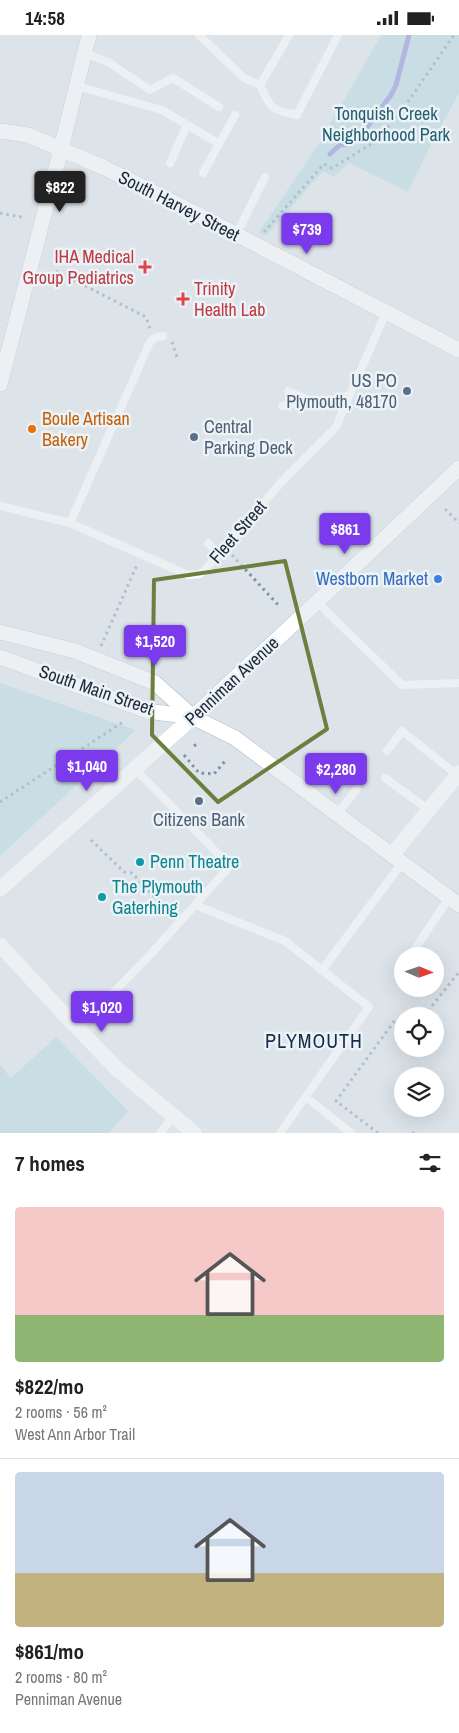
<!DOCTYPE html>
<meta charset="utf-8">
<style>
body{margin:0;font-family:"Archivo Narrow",sans-serif;background:#f2f2f2;color:#222;height:100vh;display:flex;flex-direction:column;font-size:19px;white-space:nowrap}
*{box-sizing:border-box;margin:0}
p{font-size:16px;color:#767676}
.icon{flex:none;width:28px;height:28px;fill:none;stroke:currentColor;stroke-width:2;stroke-linecap:round;stroke-linejoin:round}
.map{position:relative;height:1098px;overflow:hidden}
.panel{display:flex;flex-direction:column;background:#fff;flex:1}
.panel>*{flex:none}
.needle{width:32px;rotate:92deg}
.tools{position:absolute;left:394px;top:912px;display:grid;gap:10px}
.tools a{display:grid;place-items:center;width:50px;height:50px;border-radius:50%;background:#fff;box-shadow:0 5px 20px #0002;font-size:25px}
.price{position:absolute;translate:-50% -42px;padding:0 11px;border-radius:5px;background:#7c3aed;color:#fff;font-size:16px;line-height:32px;filter:drop-shadow(0 1px 2px #0008)}
.price::after{content:'';position:absolute;left:50%;top:30px;width:15px;height:11px;margin-left:-8px;background:inherit;clip-path:polygon(0 0,100% 0,50% 100%)}
.price.on{background:#222;color:#fff}
ul{padding:0;list-style:none}
li{display:grid;align-content:center;gap:10px;height:265px;padding:0 15px}
li+li{border-top:1px solid #e0e0e0}
li span{display:grid;place-items:center;height:155px;border-radius:5px;color:#555}
li>.icon{margin-inline-start:auto}
span .icon{width:90px;height:90px;fill:#fffc;stroke-width:1}
li b{font-size:21px}
h2{display:flex;justify-content:space-between;align-items:center;height:60px;padding:0 15px;font-size:21px}
.status{display:flex;justify-content:space-between;align-items:center;height:35px;padding:0 25px;background:#fff;direction:ltr}
.status svg{height:14px;fill:currentColor}
.map>svg:first-child{display:block}
</style>
<div class="status"><b>14:58</b><svg viewBox="0 0 49 12"><path d="M0 12V9h3v3zM5 12V6h3v6zM10 12V3h3v9zM15 12V0h3v12zM26 1h20v11H26zM47 4h2v5h-2z"/></svg></div>
<div class="map">
<svg width="459" height="1098" viewBox="0 0 459 1098">
<rect width="100%" height="100%" fill="#dce4ea"/>
<path fill="#b2d7de" d="M381 0H459V58L431 109 408 157 349 128 334 142 323 136 266 201 259 197 320 107Z
M0 648 136 695 0 821Z
M56 1002 128 1076 109 1098H0V1030L11 1043Z"/>
<g fill="none" stroke-linecap="round" stroke-linejoin="round">
<path stroke="#807ed5" stroke-width="5" d="M330 119 340 110 351 109 359 103 391 60 396 50 409 0"/>
<defs>
<path id="secondary" d="M0 96 28 100 103 132 197 179 459 315
M0 349 61 114 89 0
M0 597 75 616 155 648 193 682 235 703 459 870
M0 622 147 676 193 682
M193 682 317 567 459 433"/>
</defs>
<use href="#secondary" stroke="#aebccb" stroke-width="16"/>
<path stroke="#7991b1" stroke-width="3" stroke-dasharray="2.5 4" stroke-linecap="butt" d="M0 178 22 182
M264 197 324 129 332 133 373 108 398 81 454 0
M56 236 146 282 150 294
M172 307 178 325
M445 474 459 488
M232 520 280 572
M101 611 137 530
M194 711 198 708
M184 720 199 738 214 739 226 725
M0 767 123 687
M91 805 124 837 132 838 172 880
M424 981 459 937
M378 1098 336 1066 395 985 402 991
M413 1098 414 1097"/>
<path stroke="#fff" stroke-width="8" d="M199 0 244 43 260 50 289 0
M84 18 108 27 150 55 173 43 219 72
M260 50C271 74 271 75 297 80L338 0
M77 51 162 75 218 108
M170 128 187 90
M203 138 235 80
M236 200 265 142
M288 356C313 368 324 374 350 359
M282 371 306 365
M0 471 70 488 188 540 199 539 204 536 286 442 336 392 386 277
M70 488 150 307 156 302 163 301
M208 508 219 519
M317 567 402 650 459 648
M387 716 402 696 457 740
M135 734 230 831 195 870
M385 743 429 775
M337 779 357 754
M410 921 449 863
M322 935 402 828
M78 994 148 922 195 870 285 906 369 972 280 1098
M306 1062 351 1098
M160 1098 174 1081"/>
<path stroke="#fff" stroke-width="15" d="M392 820 459 738
M0 854 193 682
M0 910 62 977 117 1034 194 1098"/>
<use href="#secondary" stroke="#fff" stroke-width="15"/>
</g>
<path d="M0 0H459V1098H0ZM285 526 327 694 218 767 152 700 154 545Z" fill="#dce4ea" fill-opacity=".55" fill-rule="evenodd"/>
<path fill="none" stroke="#6e7e3e" stroke-width="4" stroke-linejoin="round" d="M285 526 327 694 218 767 152 700 154 545Z"/>
<g fill="#e0444e" stroke="#ecf3f7" stroke-width="2">
<path d="M142.5 224.5h5v5h5v5h-5v5h-5v-5h-5v-5h5z"/>
<path d="M180.5 256.5h5v5h5v5h-5v5h-5v-5h-5v-5h5z"/>
</g>
<g fill="#5c6f8a" stroke="#ecf3f7" stroke-width="2">
<circle cx="407" cy="356" r="5"/>
<circle cx="194" cy="402" r="5"/>
<circle cx="199" cy="766" r="5"/>
</g>
<circle fill="#e8710a" stroke="#ecf3f7" stroke-width="2" cx="32" cy="394" r="5"/>
<circle fill="#3f7fe0" stroke="#ecf3f7" stroke-width="2" cx="438" cy="544" r="5"/>
<g fill="#0f9aa8" stroke="#ecf3f7" stroke-width="2">
<circle cx="140" cy="827" r="5"/>
<circle cx="102" cy="862" r="5"/>
</g>
<g text-anchor="middle" stroke-width="5" stroke-linejoin="round" paint-order="stroke">
<g font-size="18" fill="#245f74" stroke="#ecf3f7">
<text x="386" y="85">Tonquish Creek<tspan x="386" dy="21">Neighborhood Park</tspan></text>
</g>
<g font-size="18" fill="#1d283a" stroke="#ecf3f7">
<text transform="translate(179 171) rotate(27)" y="6">South Harvey Street</text>
<text transform="translate(238 497) rotate(-49)" y="6">Fleet Street</text>
<text transform="translate(232 646) rotate(-43)" y="6">Penniman Avenue</text>
<text transform="translate(96 655) rotate(19)" y="6">South Main Street</text>
</g>
<g font-size="18" fill="#be3a42" stroke="#ecf3f7" text-anchor="end">
<text x="134" y="228">IHA Medical<tspan x="134" dy="21">Group Pediatrics</tspan></text>
<text x="194" y="260" text-anchor="start">Trinity<tspan x="194" dy="21">Health Lab</tspan></text>
</g>
<g font-size="18" fill="#4e5e75" stroke="#ecf3f7" text-anchor="end">
<text x="397" y="352">US PO<tspan x="397" dy="21">Plymouth, 48170</tspan></text>
<text x="204" y="398" text-anchor="start">Central<tspan x="204" dy="21">Parking Deck</tspan></text>
<text x="199" y="791" text-anchor="middle">Citizens Bank</text>
</g>
<g font-size="18" fill="#c56008" stroke="#ecf3f7" text-anchor="start">
<text x="42" y="390">Boule Artisan<tspan x="42" dy="21">Bakery</tspan></text>
</g>
<g font-size="18" fill="#366cbe" stroke="#ecf3f7" text-anchor="end">
<text x="428" y="550">Westborn Market</text>
</g>
<g font-size="18" fill="#0d838f" stroke="#ecf3f7" text-anchor="start">
<text x="150" y="833">Penn Theatre</text>
<text x="112" y="858">The Plymouth<tspan x="112" dy="21">Gaterhing</tspan></text>
</g>
<g font-size="20" letter-spacing="1" fill="#182b4d" stroke="#ecf3f7">
<text x="314" y="1013">PLYMOUTH</text>
</g>
</g>
</svg>
<div class="tools">
<a><svg class="needle" viewBox="-14 -14 28 28"><path d="M0-13l5 13h-10z" fill="#e53935"/><path d="M0 13l5-13h-10z" fill="#767676"/></svg></a>
<a><svg class="icon" aria-label="locate" viewBox="0 0 24 24"><circle cx="12" cy="12" r="6"/><path d="M12 2v4M12 18v4M2 12h4M18 12h4"/></svg></a>
<a><svg class="icon" aria-label="layers" viewBox="0 0 24 24"><path d="M12 4l9 5-9 5-9-5zM3 14l9 5 9-5"/></svg></a>
</div>
<b class="price on" style="left:60px;top:178px">$822</b>
<b class="price" style="left:307px;top:220px">$739</b>
<b class="price" style="left:345px;top:520px">$861</b>
<b class="price" style="left:155px;top:632px">$1,520</b>
<b class="price" style="left:87px;top:757px">$1,040</b>
<b class="price" style="left:336px;top:760px">$2,280</b>
<b class="price" style="left:102px;top:998px">$1,020</b>
</div>
<section class="panel">
<h2>7 homes<svg class="icon" aria-label="filters" viewBox="0 0 24 24"><path d="M4 7h16M4 17h16"/><circle cx="9" cy="7" r="2"/><circle cx="15" cy="17" r="2"/></svg></h2>
<ul>
<li><span style="background:linear-gradient(#f6c9c9 70%,#8fb573 0)"><svg class="icon" aria-label="home" viewBox="0 0 24 24"><path d="M3 11l9-7 9 7M6 9v11h12V9"/></svg></span><div><b>$822/mo</b><p>2 rooms · 56 m²</p><p>West Ann Arbor Trail</p></div></li>
<li><span style="background:linear-gradient(#c9d6e8 65%,#c2b280 0)"><svg class="icon" aria-label="home" viewBox="0 0 24 24"><path d="M3 11l9-7 9 7M6 9v11h12V9"/></svg></span><div><b>$861/mo</b><p>2 rooms · 80 m²</p><p>Penniman Avenue</p></div></li>
</ul>
</section>
